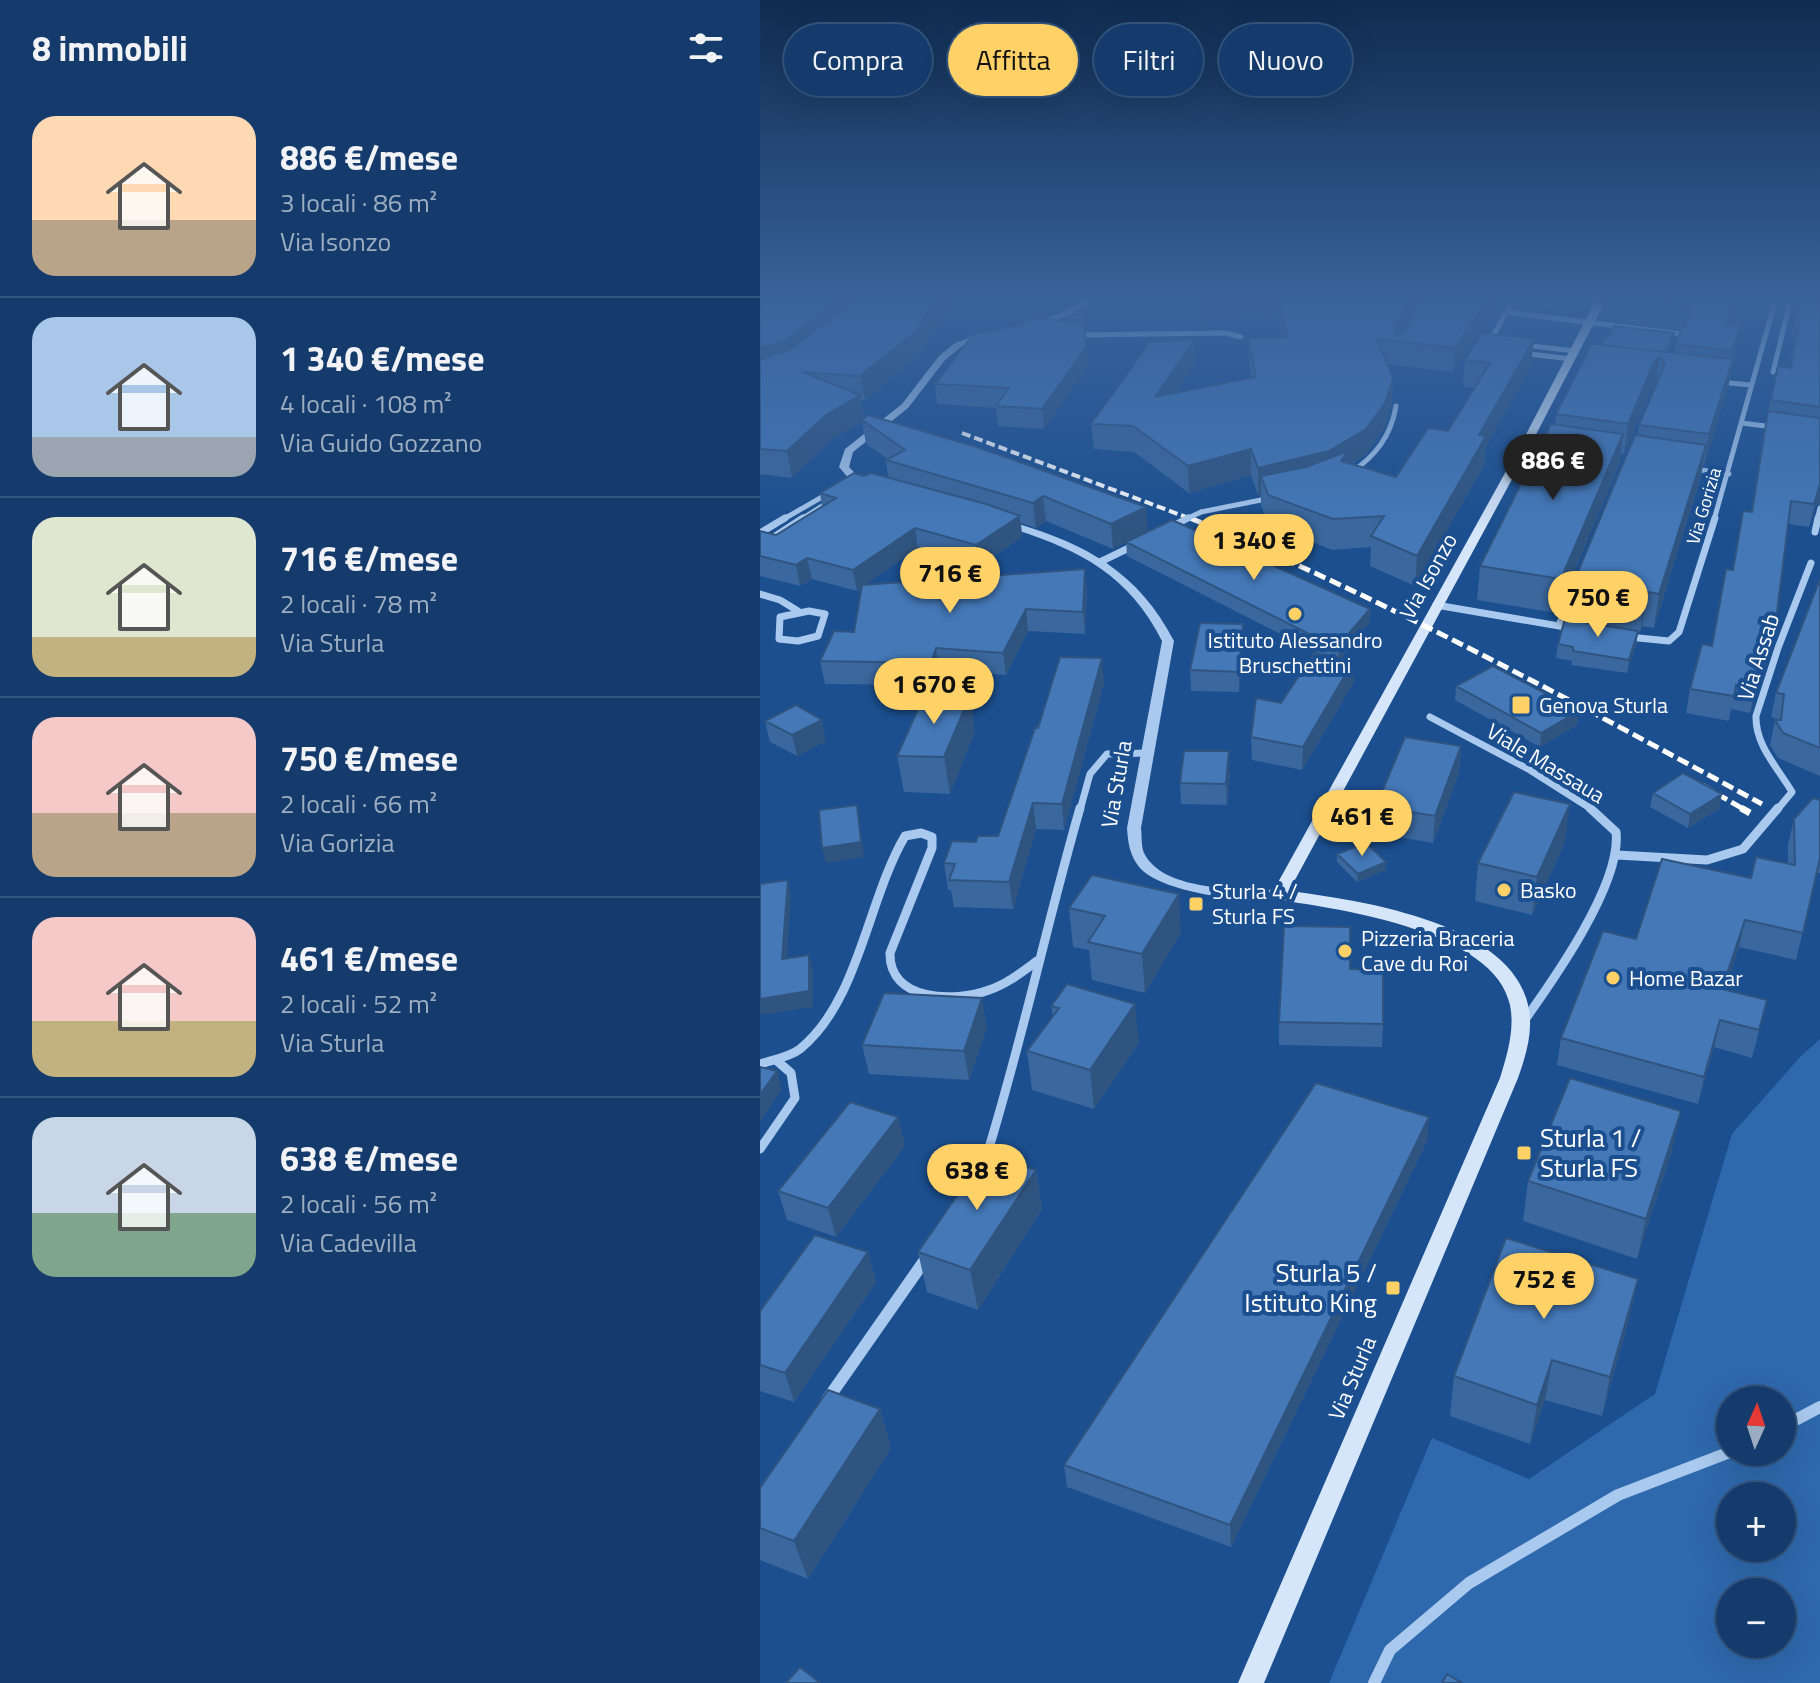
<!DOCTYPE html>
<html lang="it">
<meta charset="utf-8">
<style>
body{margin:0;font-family:"Titillium Web",sans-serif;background:#214673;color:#f1f3f6;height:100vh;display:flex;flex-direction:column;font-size:30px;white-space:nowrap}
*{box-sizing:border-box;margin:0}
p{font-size:26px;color:#9dadc1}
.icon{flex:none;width:44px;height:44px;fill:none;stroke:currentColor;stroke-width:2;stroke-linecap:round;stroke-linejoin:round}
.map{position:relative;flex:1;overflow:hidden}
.side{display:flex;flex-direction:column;background:#143b6b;width:760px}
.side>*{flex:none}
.top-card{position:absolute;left:24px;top:24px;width:760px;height:72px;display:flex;gap:16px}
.needle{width:52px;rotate:3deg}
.buttons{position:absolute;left:956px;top:1386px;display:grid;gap:16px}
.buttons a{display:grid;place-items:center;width:80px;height:80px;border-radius:50%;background:#143b6b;box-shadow:0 8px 32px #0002,0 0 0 2px #33557e;font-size:40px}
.price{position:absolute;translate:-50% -68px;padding:0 18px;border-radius:28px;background:#ffd166;color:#111;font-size:26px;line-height:52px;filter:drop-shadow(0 2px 4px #0008)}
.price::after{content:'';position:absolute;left:50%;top:48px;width:24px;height:18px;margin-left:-12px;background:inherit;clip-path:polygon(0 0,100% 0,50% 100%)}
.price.current{background:#222;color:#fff}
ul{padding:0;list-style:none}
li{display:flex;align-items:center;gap:24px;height:200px;padding:0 32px}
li+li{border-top:2px solid #33557e}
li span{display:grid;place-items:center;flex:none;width:224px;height:160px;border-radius:24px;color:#555}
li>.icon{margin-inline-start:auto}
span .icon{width:96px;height:96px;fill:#fffc;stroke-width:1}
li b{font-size:34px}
h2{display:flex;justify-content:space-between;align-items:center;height:96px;padding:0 32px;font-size:34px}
.tag{padding:0 28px;border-radius:36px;background:#143b6b;box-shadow:0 8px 32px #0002,0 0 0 2px #33557e;font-size:28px;line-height:72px}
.tag.current{background:#ffd166;color:#111}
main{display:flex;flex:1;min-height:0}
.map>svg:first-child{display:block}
</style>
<main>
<section class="side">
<h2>8 immobili<svg class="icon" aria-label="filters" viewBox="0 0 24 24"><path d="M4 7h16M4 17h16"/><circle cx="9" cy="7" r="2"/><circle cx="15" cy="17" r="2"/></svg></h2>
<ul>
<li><span style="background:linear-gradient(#ffd9b3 65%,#b9a48a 0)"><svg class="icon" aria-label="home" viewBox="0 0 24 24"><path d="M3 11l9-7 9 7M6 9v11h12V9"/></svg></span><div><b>886 €/mese</b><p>3 locali · 86 m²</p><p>Via Isonzo</p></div></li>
<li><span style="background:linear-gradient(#a9c7e8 75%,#9aa5b1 0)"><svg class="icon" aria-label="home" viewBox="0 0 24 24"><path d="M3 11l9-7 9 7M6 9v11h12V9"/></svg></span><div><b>1 340 €/mese</b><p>4 locali · 108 m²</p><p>Via Guido Gozzano</p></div></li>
<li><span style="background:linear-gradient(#dfe7d0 75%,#c2b280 0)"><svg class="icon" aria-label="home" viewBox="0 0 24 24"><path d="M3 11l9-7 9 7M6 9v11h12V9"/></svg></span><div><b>716 €/mese</b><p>2 locali · 78 m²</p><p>Via Sturla</p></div></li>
<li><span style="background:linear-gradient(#f6c9c9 60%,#b9a48a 0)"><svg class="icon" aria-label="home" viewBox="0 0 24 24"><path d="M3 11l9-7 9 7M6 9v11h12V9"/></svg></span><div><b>750 €/mese</b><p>2 locali · 66 m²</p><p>Via Gorizia</p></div></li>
<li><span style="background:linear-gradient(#f6c9c9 65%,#c2b280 0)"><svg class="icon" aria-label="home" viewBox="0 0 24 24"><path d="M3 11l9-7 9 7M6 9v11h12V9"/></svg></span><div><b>461 €/mese</b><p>2 locali · 52 m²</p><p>Via Sturla</p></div></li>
<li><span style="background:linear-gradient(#c9d6e8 60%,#7fa58c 0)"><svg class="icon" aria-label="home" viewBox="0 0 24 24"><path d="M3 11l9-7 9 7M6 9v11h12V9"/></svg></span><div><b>638 €/mese</b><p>2 locali · 56 m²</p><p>Via Cadevilla</p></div></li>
</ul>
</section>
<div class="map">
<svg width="1060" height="1683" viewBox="0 0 1060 1683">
<rect width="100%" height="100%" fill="#1b4f8f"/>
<path fill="#2e69ad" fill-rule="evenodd" d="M1060 1039V1683H569L672 1438 769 1479 895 1394 972 1134 1040 1057ZM970 1400H1022V1452H970ZM970 1496H1022V1548H970ZM970 1592H1022V1644H970Z"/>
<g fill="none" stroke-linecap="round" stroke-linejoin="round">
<path stroke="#a9c9ee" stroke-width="5" d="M1013 372 1031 298
M934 469 969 474"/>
<path stroke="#a9c9ee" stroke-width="5" d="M746 312 756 298
M315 335 466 333 481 337
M731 340 746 312 921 334
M764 345 815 351
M761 353 811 359
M960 382 991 385
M982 423 1013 427
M592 472C616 455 631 436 636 406
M441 512 511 498
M22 520 69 493
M40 520 70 501
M954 520 1016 298
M1057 520 1060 508"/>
<path stroke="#a9c9ee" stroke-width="7" d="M1055 532 1058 518
M0 533 25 518
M0 546 43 518
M340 562 375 545
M0 594 20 600 38 611
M676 605 811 628
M49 611 65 614 58 636 38 641 19 639 20 617Z
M799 625 814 589
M868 637 909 641 919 632 955 518
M670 717 770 770 833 810
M320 810 330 774 347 754 388 753
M1017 810 1032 792C1018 768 995 745 996 716L1018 648 1051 563"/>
<path stroke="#a9c9ee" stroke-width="9" d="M857 855 947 860 983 849 1018 808
M764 1021C794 979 862 883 856 832L830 808
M0 1064C12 1060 30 1057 40 1049 99 1001 107 901 145 836L161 833 172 837V848L130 953C129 1001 194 1003 229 990 247 984 262 972 277 961
M0 1149 35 1098 31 1073 16 1060
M224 1164C261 1047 286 926 320 808"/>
<path stroke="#a9c9ee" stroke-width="12" d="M67 1400 167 1257
M1022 1427 1060 1407
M614 1683 630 1650 709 1583 858 1495 970 1452"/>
<path fill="#a9c9ee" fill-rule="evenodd" d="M328 298H337C324 308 286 330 272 325L307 310Z
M221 333 228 335 201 347 185 360 148 408 93 452 89 467 99 477 110 483 105 486 91 481 79 467 85 449 142 404 179 356 195 343Z
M245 520C321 541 377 569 414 641L381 828C382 836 381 846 384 853 403 892 482 889 519 890L524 892 526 895 524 898C493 905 402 893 380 868 370 856 368 844 367 828L402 641C366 570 314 548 241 525L240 523Z"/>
<path fill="#d6e6fa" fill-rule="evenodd" d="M837 298H847L770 446 529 891C599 900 750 922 768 1005 774 1030 766 1055 758 1078L504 1683H478L740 1078C747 1055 755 1030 750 1005 735 931 581 909 519 900L511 895 760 446Z"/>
<path stroke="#fff" stroke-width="4" stroke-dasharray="9 4" stroke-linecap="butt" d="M202 433 434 520"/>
<path stroke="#fff" stroke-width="5" stroke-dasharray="12 5" stroke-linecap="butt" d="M430 518C627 600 814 702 1002 804
M942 785 985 810"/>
<path stroke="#fff" stroke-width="7" stroke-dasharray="16 7" stroke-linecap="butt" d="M981 808 990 813"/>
<path stroke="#a9c9ee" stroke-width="5" d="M424 520 441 512"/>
<path stroke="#a9c9ee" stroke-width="7" d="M411 527 428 518"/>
</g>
<path fill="#3a679d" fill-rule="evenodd" d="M0 298H204L190 304 160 354 105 400H100L104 419 386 507 353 549 286 521 276 528 261 523 262 537 219 566 158 548 106 584 327 591 325 634 268 631 246 675 179 670 174 685 65 684 60 661 94 632 102 588 97 591 52 579 40 586 0 576V531L16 535 62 507 60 493 104 476 128 477 126 460 128 459 106 444 102 421 71 440 32 478 0 474Z
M422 298H750L745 304H739L693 372 627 364 633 378 632 403 624 428 605 455 591 464 636 477 688 431 714 388 703 386 705 360 771 365 725 449 724 465 655 586 610 566 611 547 572 550 508 524 501 505V494L498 495 491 475 429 493 374 452 334 449 331 424 434 340 435 364 416 392 492 378 489 362 488 338 521 337 516 313 440 322ZM660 302 644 333 642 334 657 306Z
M758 298H814L806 312 757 306Z
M862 298H980L970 324 981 325 968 388 944 465H943L941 476 894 628 882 626 880 632H878L876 645 867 673 811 665 812 661 796 658 798 644 808 620 812 586 878 436 879 425 896 386 891 389 864 454H861L859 465 797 613 717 600 720 566 795 425 796 414 843 345V339H913L907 352H914L915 344 922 330 859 321Z
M1039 298H1060V504L1055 506 1049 527 1028 524 1015 628 1010 652 990 713 971 709 969 721 926 713 930 689 952 646 973 570 991 512 1008 411 1018 366 1030 368 1035 338H1031Z
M323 310 328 367 284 429 238 426 236 408 177 404 175 384 300 320Z
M366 542 610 609 609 623 581 658 594 660V682L542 770 492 760 491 737 521 703 558 653 367 556Z
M1060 579V776L1018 758 1010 745 1015 720H1018V719L1011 717 1016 693Z
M483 624V644L479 692 431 691 430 670Z
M344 683 304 830 276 829 253 909 194 907 191 890H188L184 863 216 842 238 836 278 728Z
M696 686 819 711 817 725 780 747 695 700Z
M5 721 66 741 37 756 10 742Z
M215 731 190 794 144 792 137 756Z
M701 746 699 773 673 843 615 833 616 806Z
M470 772 467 805 421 804 420 783Z
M893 793 959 809 928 828 890 807Z
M1060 800V873H1057L1036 960 979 947 965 989 1007 1000 992 1058 954 1047 938 1104 797 1065 801 1038 876 939 991 878 1028 864V845L1034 819Z
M805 842 772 915 715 901 718 863Z
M577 854 626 870 597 882 577 862Z
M309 908 421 932 385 993 332 980 329 950 313 947Z
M590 969 623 1024 622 1047 519 1045V1022Z
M307 984 379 1043 334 1109 272 1090 267 1051 293 1016 291 1006Z
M227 1027 209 1080 109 1074 102 1045Z
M138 1117 145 1146 76 1237 27 1220 18 1191Z
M668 1139 471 1547 307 1487 304 1465Z
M912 1151 877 1259 763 1221 768 1181Z
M276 1170 282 1209 218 1310 167 1292 158 1252Z
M108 1252 116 1282 34 1402 0 1391V1311Z
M878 1279 869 1319 842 1416 785 1400 770 1444 690 1416 694 1376Z
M120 1409 131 1448 48 1579 0 1560V1488Z"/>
<path fill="#305480" d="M82 298H94L97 316 0 374V348Z
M177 298H204L190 304 160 354 105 400 100 376Z
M447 298H516V313L440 322 439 299Z
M650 298H664L657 306 638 342 634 328Z
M729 298H739V304L693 372 695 348Z
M807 298H814L806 312Z
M975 298H980L961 348 966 324Z
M981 325 968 388 944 465 949 434 967 376 971 351Z
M774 339 771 365 725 449 724 465 655 586 657 556 719 435Z
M434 340 435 364 397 422 395 397Z
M326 347 328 367 284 429 282 409Z
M900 357 896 386 891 389 864 454 868 424 895 360Z
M633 378 632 403 624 428 605 455 588 465 501 476V494L498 495V468Z
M100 395 104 420 71 440 32 478 27 451 66 415Z
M863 434 859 465 797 613 801 579Z
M946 445 941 476 894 628 899 594Z
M491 449V475L429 493 428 466Z
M1060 484V504L1055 506 1049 527Z
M283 496 286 521 276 528 273 503Z
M386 507 388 532 353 549 351 524Z
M260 516 262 537 219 566 216 545Z
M155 528 158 548 97 591 93 570Z
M47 558 52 579 40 586 36 565Z
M325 569 327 591 325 634 323 612Z
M887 592 882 626 880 632 885 598Z
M266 609 268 631 246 675 243 653Z
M610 609 609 623 579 660V645Z
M483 624V644L479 692V672Z
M1015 628 1010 652 990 713 995 689Z
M878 631 876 645 867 673 869 660Z
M176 648 179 670 174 685 171 663Z
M342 658 344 683 304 830 302 804Z
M594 660V682L542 770 543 747Z
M210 696 215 731 190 794 184 757Z
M819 711 817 725 780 747 781 733Z
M62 720 66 741 37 756 32 735Z
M701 746 699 773 673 843 675 816Z
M469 751 470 772 467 805 466 784Z
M962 794 959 809 928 828 930 814Z
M273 803 276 829 253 909 249 882Z
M810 804 805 842 772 915 777 877Z
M97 805 104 857 66 863 62 848Z
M626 862V870L597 882 598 874Z
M28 880 31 895 26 974 22 959Z
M419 894 421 932 385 993 382 954Z
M985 920 979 947 956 1016 962 989Z
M49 955 53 970V1007L0 1015V999Z
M222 998 227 1027 209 1080 204 1051Z
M375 1004 379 1043 334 1109 330 1070Z
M960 1020 954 1047 938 1104 944 1077Z
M17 1071 22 1089 0 1122V1095Z
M921 1111 912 1151 877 1259 886 1219Z
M138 1117 145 1146 76 1237 68 1208Z
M669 1117 668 1139 471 1547 470 1525Z
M276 1170 282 1209 218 1310 210 1270Z
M108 1252 116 1282 34 1402 25 1373Z
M878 1279 869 1319 842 1416 850 1377Z
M792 1360 785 1400 770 1444 777 1405Z
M120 1409 131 1448 48 1579 34 1541Z"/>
<path fill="#4478b7" stroke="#305480" stroke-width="2" d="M0 298H82L26 340 0 348Z
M107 298H177L156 331 100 376 43 372 100 395 66 415 27 451 0 449V360L31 349 85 308Z
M518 298H650L634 328 636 335 644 333 662 298H729L695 348 617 339 633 378 625 403 606 429 569 451 498 468 491 449 428 466 373 426 331 424 390 342 434 340 395 397 496 377 488 338 527 337Z
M870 298H975L966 324 981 325 971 351 915 344 930 312 929 306Z
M1039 298H1060V407L1011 400 1018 366 1031 368 1039 319 1035 318Z
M323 310 324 324V321L300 320Z
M271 319 324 321 326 347 282 409 236 406 249 388 175 384 214 334 251 327Z
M854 326 914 333 905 352 844 345 843 339 850 335Z
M722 333 774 339 719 435 726 436 657 556 611 536 624 516 573 519 508 495 501 476 546 467 588 451 581 461 636 477 668 428 688 431 730 363 705 360Z
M832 344 973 359 949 434 879 425 905 364 900 357 895 360 868 424 796 414Z
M1008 411 1060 418V484L1054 504 1031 501 1015 628 995 689 976 685 974 696 930 689 942 644 952 646 966 569 973 570 983 511 992 512Z
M108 415 217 447 386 507 351 524 283 496 273 503 126 460 145 450 102 420Z
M791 424 863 434 801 579 720 566Z
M875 435 946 445 899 594 887 592 885 598 812 586Z
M94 473 104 476 111 473 226 504 260 516 216 545 155 528 93 570 47 558 36 565 0 556V531L16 535 76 498 60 493Z
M412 520 610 609 579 645H571L366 542Z
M325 569 323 612 266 609 243 653 176 648 171 663 60 661 74 631 94 632 102 585Z
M1060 579V748L1023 733 1015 720H1021L1024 694 1016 693Z
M805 619 878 631 869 660 813 651V647L798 644Z
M440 623 483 624 479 672 430 670Z
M554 653 594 660 543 747 491 737 496 698 521 703Z
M300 657 342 658 302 804 273 803 249 882 189 880 195 864 184 863 192 841 216 842 218 836H238L275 728H278Z
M733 666 819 711 781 733 696 686Z
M165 694 210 696 184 757 137 756Z
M36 705 62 720 32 735 5 721Z
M645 737 701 746 675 816 616 806Z
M424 751H469L466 784 420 783Z
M923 773 962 794 930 814 893 793Z
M754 792 810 804 777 877 718 863Z
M1053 798 1060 800V858L1043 933 985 920 962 989 1007 1000 999 1030 960 1020 944 1077 801 1038 843 931 876 939 902 859 991 878 996 857 1035 865 1034 819Z
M97 805 101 842 62 848 59 810Z
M606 843 626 862 598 874 577 854Z
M332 875 419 894 382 954 328 942 345 916 309 908Z
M28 880 22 959 49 955V991L0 999V884Z
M524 926 590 927V969L623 970V1024L519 1022Z
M307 984 375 1004 330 1070 267 1051 299 1008 291 1006Z
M124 993 222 998 204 1051 102 1045Z
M0 1067 17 1071 0 1095Z
M810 1078 921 1111 886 1219 768 1181Z
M556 1083 669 1117 470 1525 304 1465Z
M90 1102 138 1117 68 1208 18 1191Z
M226 1154 276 1170 210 1270 158 1252Z
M55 1235 108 1252 25 1373 0 1365V1311Z
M746 1238 878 1279 850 1377 792 1360 777 1405 694 1376Z
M68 1390 120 1409 34 1541 0 1528V1488Z
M40 1667 60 1683H26Z
M687 1674 702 1683H682Z"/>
<linearGradient id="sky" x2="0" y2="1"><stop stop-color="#0f2b4f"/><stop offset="0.56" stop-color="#39639b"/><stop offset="1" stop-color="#39639b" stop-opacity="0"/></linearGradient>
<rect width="1060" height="534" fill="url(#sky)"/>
<g fill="#ffd166" stroke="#1b4f8f" stroke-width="3">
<circle cx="535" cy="614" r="8"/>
<rect x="751" y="695" width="20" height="20" rx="4"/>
<circle cx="744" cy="890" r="8"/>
<rect x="428" y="896" width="16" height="16" rx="4"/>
<circle cx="585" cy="951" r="8"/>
<circle cx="853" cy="978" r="8"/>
<rect x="756" y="1145" width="16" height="16" rx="4"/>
<rect x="625" y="1280" width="16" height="16" rx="4"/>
</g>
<g text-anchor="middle" stroke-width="8" stroke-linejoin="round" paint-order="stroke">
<g font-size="18" fill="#fff" stroke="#1b4f8f">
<text transform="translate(944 506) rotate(-73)" y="6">Via Gorizia</text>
</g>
<g font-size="22" fill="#fff" stroke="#1b4f8f">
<text transform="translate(668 576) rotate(-61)" y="8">Via Isonzo</text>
<text transform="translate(998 657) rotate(-72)" y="8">Via Assab</text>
<text transform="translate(786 763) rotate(31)" y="8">Viale Massaua</text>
<text transform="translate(356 784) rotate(-80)" y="8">Via Sturla</text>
<text transform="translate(592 1378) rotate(-67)" y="8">Via Sturla</text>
</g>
<g font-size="22" fill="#fff" stroke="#1b4f8f" text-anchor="start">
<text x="535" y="648" text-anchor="middle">Istituto Alessandro<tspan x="535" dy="25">Bruschettini</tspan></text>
<text x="779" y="713">Genova Sturla</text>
<text x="760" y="898">Basko</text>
<text x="452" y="899">Sturla 4 /<tspan x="452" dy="25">Sturla FS</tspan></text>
<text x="601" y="946">Pizzeria Braceria<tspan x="601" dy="25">Cave du Roi</tspan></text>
<text x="869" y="986">Home Bazar</text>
</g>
<g font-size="26" fill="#fff" stroke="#1b4f8f" text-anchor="start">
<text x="780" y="1147">Sturla 1 /<tspan x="780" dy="30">Sturla FS</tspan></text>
<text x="617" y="1282" text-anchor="end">Sturla 5 /<tspan x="617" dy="30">Istituto King</tspan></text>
</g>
</g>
</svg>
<div class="buttons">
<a><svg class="needle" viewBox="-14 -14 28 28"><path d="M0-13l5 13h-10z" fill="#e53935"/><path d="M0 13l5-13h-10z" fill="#9dadc1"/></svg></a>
<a>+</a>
<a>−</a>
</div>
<b class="price current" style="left:793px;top:502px">886 €</b>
<b class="price" style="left:494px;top:582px">1 340 €</b>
<b class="price" style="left:190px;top:615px">716 €</b>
<b class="price" style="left:838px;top:639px">750 €</b>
<b class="price" style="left:174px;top:726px">1 670 €</b>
<b class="price" style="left:602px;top:858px">461 €</b>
<b class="price" style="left:217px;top:1212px">638 €</b>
<b class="price" style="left:784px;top:1321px">752 €</b>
<div class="top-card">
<a class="tag">Compra</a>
<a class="tag current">Affitta</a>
<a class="tag">Filtri</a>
<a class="tag">Nuovo</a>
</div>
</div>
</main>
